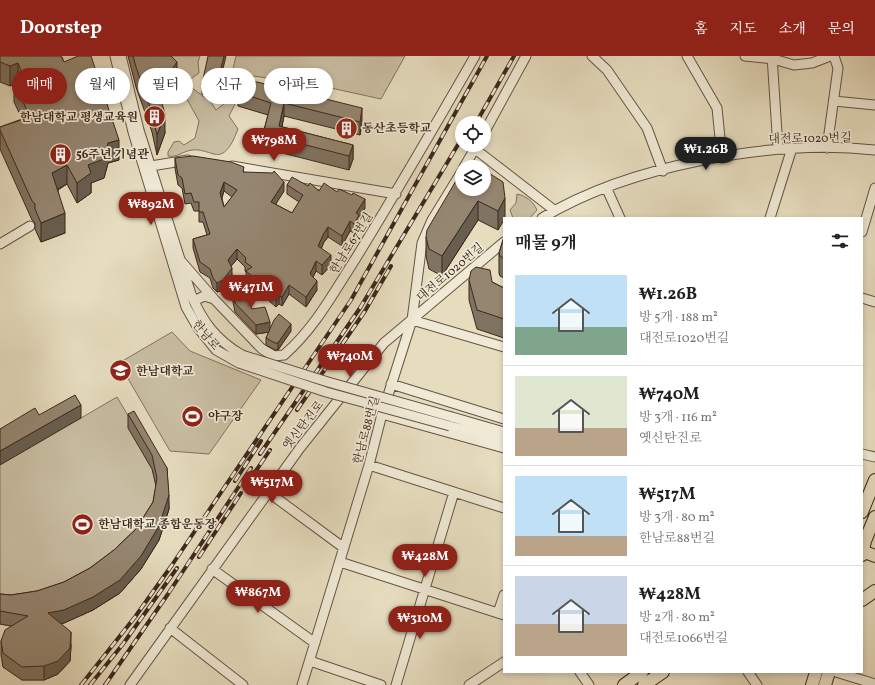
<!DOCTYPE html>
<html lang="ko">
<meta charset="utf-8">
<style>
body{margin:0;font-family:Vollkorn,"Noto Serif KR",serif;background:#f2f2f2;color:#202124;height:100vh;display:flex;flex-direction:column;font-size:15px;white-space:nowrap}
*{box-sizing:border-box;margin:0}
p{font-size:13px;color:#757577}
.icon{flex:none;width:22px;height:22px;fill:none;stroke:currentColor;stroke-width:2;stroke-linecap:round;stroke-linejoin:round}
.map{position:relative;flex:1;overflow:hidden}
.details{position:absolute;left:503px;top:161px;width:360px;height:456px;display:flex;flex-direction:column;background:#fff;border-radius:0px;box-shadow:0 2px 6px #0003}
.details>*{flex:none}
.hud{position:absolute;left:12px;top:12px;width:380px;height:36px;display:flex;gap:8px}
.buttons{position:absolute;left:455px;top:60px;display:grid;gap:8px}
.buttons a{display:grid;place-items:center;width:36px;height:36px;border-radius:50%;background:#fff;box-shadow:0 2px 6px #0003;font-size:20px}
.price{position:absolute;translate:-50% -34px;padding:0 9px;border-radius:14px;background:#8f2418;color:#fff;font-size:13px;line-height:26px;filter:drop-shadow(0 1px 2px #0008)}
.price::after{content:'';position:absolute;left:50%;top:24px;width:12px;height:9px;margin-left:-6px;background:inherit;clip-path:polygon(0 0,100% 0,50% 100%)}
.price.selected{background:#222;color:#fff}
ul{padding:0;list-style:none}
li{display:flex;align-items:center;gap:12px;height:100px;padding:0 12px}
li+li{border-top:1px solid #e0e0e0}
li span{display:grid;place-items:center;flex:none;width:112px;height:80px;border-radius:0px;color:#555}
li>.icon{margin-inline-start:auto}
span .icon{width:48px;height:48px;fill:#fffc;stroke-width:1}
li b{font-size:17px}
h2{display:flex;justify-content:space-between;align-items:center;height:48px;padding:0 12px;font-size:17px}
.tag{padding:0 14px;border-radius:18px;background:#fff;box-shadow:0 2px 6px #0003;font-size:14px;line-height:36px}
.tag.selected{background:#8f2418;color:#fff}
header{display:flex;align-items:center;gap:24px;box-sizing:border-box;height:56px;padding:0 20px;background:#8f2418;color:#fff}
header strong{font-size:19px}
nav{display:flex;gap:22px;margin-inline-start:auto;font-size:14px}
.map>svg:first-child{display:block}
</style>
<header>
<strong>Doorstep</strong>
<nav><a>홈</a><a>지도</a><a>소개</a><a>문의</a></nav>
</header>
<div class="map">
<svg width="875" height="629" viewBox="0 0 875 629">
<rect width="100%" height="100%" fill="#e6ddbf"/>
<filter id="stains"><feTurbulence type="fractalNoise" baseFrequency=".005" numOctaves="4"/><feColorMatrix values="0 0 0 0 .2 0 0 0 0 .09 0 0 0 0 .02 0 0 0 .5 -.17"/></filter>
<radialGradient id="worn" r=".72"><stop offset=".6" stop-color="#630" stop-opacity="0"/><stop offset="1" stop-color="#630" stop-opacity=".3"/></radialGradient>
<path fill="#c9bea3" stroke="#837260" d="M165 0H200L198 6 199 17 188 25V29L211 46 216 54 229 44 235 48 229 60 238 73C234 83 227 102 214 98 206 96 200 93 192 94 183 95 177 102 168 100V96L174 86 179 85 184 89 195 82 199 65 183 36 184 24 178 12H173Z
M236 0H405L381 43 317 29 232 17Z
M517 138C526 140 533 145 537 154L530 162H513L510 154 516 147Z
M172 276 190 295 261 324 209 398 170 395 119 307Z
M117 341 167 425 169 453 159 484 141 513 120 537 93 554 64 567 43 572 71 589 70 605 58 618 44 624H22L3 611C0 587 10 584 27 573L0 568V386L81 362Z"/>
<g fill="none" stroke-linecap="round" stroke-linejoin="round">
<defs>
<path id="minor" d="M115 0 133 76 186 251 198 272 216 294 239 307
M121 0 139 74 191 238C202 265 216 284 242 299
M592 0 607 14 647 72 663 115
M687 0 717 52 722 102
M745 0 773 3 794 9 812 7 830 0
M772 0 778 92
M834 45 875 49
M484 77 526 0
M827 92 838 12 834 0
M475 93 554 154
M151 110 188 104
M232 110 396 138
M464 111 477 89
M606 131 620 162
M542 162C630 109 773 83 875 94
M770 162 792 92
M862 176 875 132
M0 188 30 170
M181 205 214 243 262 293 274 300 284 299C315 272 334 236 356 202 397 135 436 68 475 0
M862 242 875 246
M194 245 204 240 214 243
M412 264 504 291
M391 328 504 363
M382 358 504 392
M452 361 504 376
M450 370 504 384
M862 398 875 401
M369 409 504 452
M268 436 344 492
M340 506 504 559
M212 513 315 587
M498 557 504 539
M170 572 243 629
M310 605 381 629
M580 616 589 629
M748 616 757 629
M836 616 875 628
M130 629 300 392 384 287 504 186
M302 629 369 409 382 358 412 264 422 187 432 164 462 115
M396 629 454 436
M469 629 504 606"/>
<path id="major" d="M862 456 875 424
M862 495 875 500
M862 499 865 485 875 461
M862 544 875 535
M624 629 642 616
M644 629 663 616
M812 629 816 616
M825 629 829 616"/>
</defs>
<use href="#minor" stroke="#675445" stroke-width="11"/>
<use href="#major" stroke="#3d271c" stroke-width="14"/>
<use href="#minor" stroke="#efe9d5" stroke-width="9"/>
<use href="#major" stroke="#e6ddbf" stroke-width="12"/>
<defs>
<path id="rail" d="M476 67 514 0
M297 354 365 255 391 210
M260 398 360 252 462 82
M251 422 270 394
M235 425 261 385
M199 501 241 437
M81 629 135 561 172 509 351 244 487 0
M90 629 123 588 177 512
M105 629 168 538 251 412"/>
</defs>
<use href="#rail" stroke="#3d271c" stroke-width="4"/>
<use href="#rail" stroke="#efe9d5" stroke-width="2.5" stroke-dasharray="8" stroke-linecap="butt"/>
<defs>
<path id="minor-bridge" d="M242 299 328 326 452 361
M239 307 326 336 450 370"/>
</defs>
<use href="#minor-bridge" stroke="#675445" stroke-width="11" stroke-linecap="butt"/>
<use href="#minor-bridge" stroke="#efe9d5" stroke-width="9"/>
</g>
<path fill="#807361" stroke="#3d271c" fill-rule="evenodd" d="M0 0 62 1 64 6 119 104 108 107 104 122 91 127V137L77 147 67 128 58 134 65 177 41 186 35 173V167L32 164 0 93V71L22 63 14 46V28L10 30 0 26Z
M128 0H171L177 25 172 33 160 39 165 77 157 99 152 76 136 31Z
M221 21 224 32 220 43 202 38V28Z
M241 22 362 66 360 79 284 60 282 71 353 89V103L349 114 263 92V78L268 59 238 50V36Z
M175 102 244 116 284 135 275 148 292 157 299 146 287 138V129L308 130 365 152 359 162V169L354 177 350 175 342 190 328 181 324 186 321 193 331 209 322 219 316 215 313 221 317 234 306 251 289 238 282 250 279 248 276 251 246 225V216L245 215V211L237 203 231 210 232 221 223 234 217 236 213 232 210 222 200 216 193 192V183L207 179 203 166H199V155H194L191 147 185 148 182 132 178 129 175 112ZM224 135 232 141 224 151 222 142Z
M484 133 505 162H504L498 174 478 164 442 220 429 213 426 200V181Z
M504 181V222L500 220 499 217V197Z
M469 224 492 226 504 232V282L477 273 469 244Z
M233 237 252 253 270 274 291 275 278 294H275L266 289V282L269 276 256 278 235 256 233 246Z
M128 358 167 412 169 453 159 484 141 513 120 537 93 554 64 567 61 568 71 589 70 605 58 618 44 624H22L3 611 1 599V585L11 570 0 568V538L11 539 37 535 64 526 90 512 114 494 136 473 153 446 156 430 152 413 128 372Z"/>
<path fill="#685e4f" stroke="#3d271c" d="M224 0H226L219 30V20Z
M177 6V25L172 33 155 42V22Z
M18 7V26H14V28L10 30V10Z
M224 22V32L220 43V33Z
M284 47V60L279 83V70Z
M362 52V66L360 79V66Z
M165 58V77L157 99V79Z
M119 84V104L108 107 104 122 91 127V137L77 147V127L88 109 108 87Z
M353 89V103L349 114V100Z
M67 109V128L52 136V117Z
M224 126V135L220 147V137Z
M284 126V135L271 156V146Z
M505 142V162H504V164L498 174V155Z
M365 143V152L359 162V169L354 177V168L356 157Z
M478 145V164L442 220V200Z
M65 157V177L41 186V167Z
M350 165V175L342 190V180Z
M328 171V181L324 186 318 200V190L324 177Z
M237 193V203L228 214V204Z
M331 199V209L322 219V209Z
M316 205V215L310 227V218Z
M232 212V221L223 234 217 236V227Z
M317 225V234L306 251V241Z
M289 229V238L282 250V241Z
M279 239V248L276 251V241Z
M270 266V276L256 278V269Z
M291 268V275L278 294V287Z
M81 349V362L0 409V395Z
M169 439V453L159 484 141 513 120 537 93 554 64 567 48 571V557L93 541Z
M71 576V589L70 605 58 618 44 624V610Z"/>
<path fill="#958671" stroke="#3d271c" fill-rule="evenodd" d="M0 0H61L64 6 78 0H91L119 84 108 87 104 103 88 109 91 117 77 127 67 109 52 117 65 157 41 167 35 153V148L32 145 0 74V71L30 61 14 26 24 22 18 7 10 10 0 6Z
M133 0H171L177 6 172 13 155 22 165 58 157 79 152 57 136 11Z
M208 0H224L219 20 224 22 220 33 202 28Z
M241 22 362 52 360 66 284 47 279 70 353 89 349 100 263 78 271 47 238 36Z
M193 100 231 106 244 111 243 116 273 117 274 115 284 126 271 146 292 157 303 139 287 129 292 121 308 130 310 127 319 135 324 127 337 136 339 133 352 139 353 137 365 143 356 157 359 159 354 168 350 165 342 180 328 171 324 177 318 190 331 199 322 209 316 205 310 218 317 225 306 241 289 229 282 241 279 239 276 241 246 215 252 211 245 206 246 202 237 193 228 204 232 212 223 224 217 227 213 222 210 213 200 206 193 183 210 178 203 156H199V146H194L191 137 185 138 182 122 178 119 175 102ZM224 126 237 134 224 151 220 137Z
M484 114 503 126 505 142 498 155 478 145 442 200 429 193 426 181 427 174 460 118 462 119V133H484Z
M504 181V203L500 200 499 197Z
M476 211 490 214 492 226 504 232V263L477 254 469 224 471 215Z
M246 234 252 253 265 251 270 266 256 269 235 247 233 237Z
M279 258 291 268 278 287H275L266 282 274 264Z
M75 339 81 349 0 395V373L35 352 39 359Z
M134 355 167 412 169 439 159 470 141 500 120 524 93 541 64 554 48 557 71 576 70 592 58 605 44 610 22 611 3 597 1 585 5 574 28 560 0 555V538L11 539 37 535 64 526 90 512 114 494 136 473 153 446 157 422 152 399 128 358Z"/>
<defs>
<symbol id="building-disc" viewBox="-11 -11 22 22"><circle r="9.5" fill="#8f2418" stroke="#efe9d5"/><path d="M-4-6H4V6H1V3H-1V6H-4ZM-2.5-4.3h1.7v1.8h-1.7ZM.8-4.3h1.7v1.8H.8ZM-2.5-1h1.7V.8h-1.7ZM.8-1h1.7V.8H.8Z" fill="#fff"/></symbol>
<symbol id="university-disc" viewBox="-11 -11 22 22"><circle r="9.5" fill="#8f2418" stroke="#efe9d5"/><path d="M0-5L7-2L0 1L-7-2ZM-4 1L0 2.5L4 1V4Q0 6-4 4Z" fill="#fff"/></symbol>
<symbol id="stadium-disc" viewBox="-11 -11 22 22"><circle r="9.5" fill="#8f2418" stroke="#efe9d5"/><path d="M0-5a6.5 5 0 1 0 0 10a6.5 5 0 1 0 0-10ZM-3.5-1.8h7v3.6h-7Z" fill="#fff"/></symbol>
</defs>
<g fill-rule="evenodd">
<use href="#building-disc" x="142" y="48" width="25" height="25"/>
<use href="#building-disc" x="334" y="60" width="25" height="25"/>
<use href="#building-disc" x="48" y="86" width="25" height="25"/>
<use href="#university-disc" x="108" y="302" width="25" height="25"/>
<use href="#stadium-disc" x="180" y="348" width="25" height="25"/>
<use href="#stadium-disc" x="70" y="456" width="25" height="25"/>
</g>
<g text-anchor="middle" stroke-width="3.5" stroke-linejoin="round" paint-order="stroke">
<g font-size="12" font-weight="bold" fill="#3d271c" stroke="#efe9d5" text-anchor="start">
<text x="138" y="65" text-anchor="end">한남대학교 평생교육원</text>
<text x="362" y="76">동산초등학교</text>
<text x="76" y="102">56주년 기념관</text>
<text x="136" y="319">한남대학교</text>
<text x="208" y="364">야구장</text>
<text x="98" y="472">한남대학교 종합운동장</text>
</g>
<g font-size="12" fill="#3d271c" stroke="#efe9d5">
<text transform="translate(810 82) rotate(-1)" y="4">대전로1020번길</text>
<text transform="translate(351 187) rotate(-58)" y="4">한남로67번길</text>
<text transform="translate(450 216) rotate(-40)" y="4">대전로1020번길</text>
<text transform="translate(206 279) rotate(50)" y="4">한남로</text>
<text transform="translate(303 369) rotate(-52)" y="4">옛신탄진로</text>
<text transform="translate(366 374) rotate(-75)" y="4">한남로88번길</text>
</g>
</g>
<rect width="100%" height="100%" filter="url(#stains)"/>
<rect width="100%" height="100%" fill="url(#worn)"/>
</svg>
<div class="buttons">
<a><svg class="icon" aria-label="locate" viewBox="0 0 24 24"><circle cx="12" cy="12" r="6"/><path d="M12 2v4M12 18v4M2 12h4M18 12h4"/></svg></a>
<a><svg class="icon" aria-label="layers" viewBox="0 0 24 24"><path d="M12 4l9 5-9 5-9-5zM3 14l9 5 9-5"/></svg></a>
</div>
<b class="price" style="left:274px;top:106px">₩798M</b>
<b class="price selected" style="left:706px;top:115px">₩1.26B</b>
<b class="price" style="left:151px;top:170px">₩892M</b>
<b class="price" style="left:251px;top:253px">₩471M</b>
<b class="price" style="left:350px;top:322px">₩740M</b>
<b class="price" style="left:272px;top:448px">₩517M</b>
<b class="price" style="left:425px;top:522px">₩428M</b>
<b class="price" style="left:258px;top:558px">₩867M</b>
<b class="price" style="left:420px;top:584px">₩310M</b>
<div class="hud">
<a class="tag selected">매매</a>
<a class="tag">월세</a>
<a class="tag">필터</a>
<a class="tag">신규</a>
<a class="tag">아파트</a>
</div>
<section class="details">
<h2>매물 9개<svg class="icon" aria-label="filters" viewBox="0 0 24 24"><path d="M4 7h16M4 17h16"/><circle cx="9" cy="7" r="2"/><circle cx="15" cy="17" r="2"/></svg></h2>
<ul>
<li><span style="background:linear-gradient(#bfe0f5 65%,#7fa58c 0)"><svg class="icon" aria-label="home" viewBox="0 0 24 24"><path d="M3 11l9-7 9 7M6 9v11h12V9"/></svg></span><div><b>₩1.26B</b><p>방 5개 · 188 m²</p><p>대전로1020번길</p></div></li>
<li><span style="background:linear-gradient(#dfe7d0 65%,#b9a48a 0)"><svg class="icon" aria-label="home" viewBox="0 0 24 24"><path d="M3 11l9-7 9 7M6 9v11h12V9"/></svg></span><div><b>₩740M</b><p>방 3개 · 116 m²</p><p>옛신탄진로</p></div></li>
<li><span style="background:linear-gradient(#bfe0f5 75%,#b9a48a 0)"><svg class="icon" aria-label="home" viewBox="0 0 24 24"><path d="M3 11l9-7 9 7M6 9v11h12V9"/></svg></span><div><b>₩517M</b><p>방 3개 · 80 m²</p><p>한남로88번길</p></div></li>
<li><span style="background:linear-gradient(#c9d6e8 60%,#b9a48a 0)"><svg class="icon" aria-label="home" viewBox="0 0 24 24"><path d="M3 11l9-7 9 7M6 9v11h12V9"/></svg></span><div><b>₩428M</b><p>방 2개 · 80 m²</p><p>대전로1066번길</p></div></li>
</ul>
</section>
</div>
